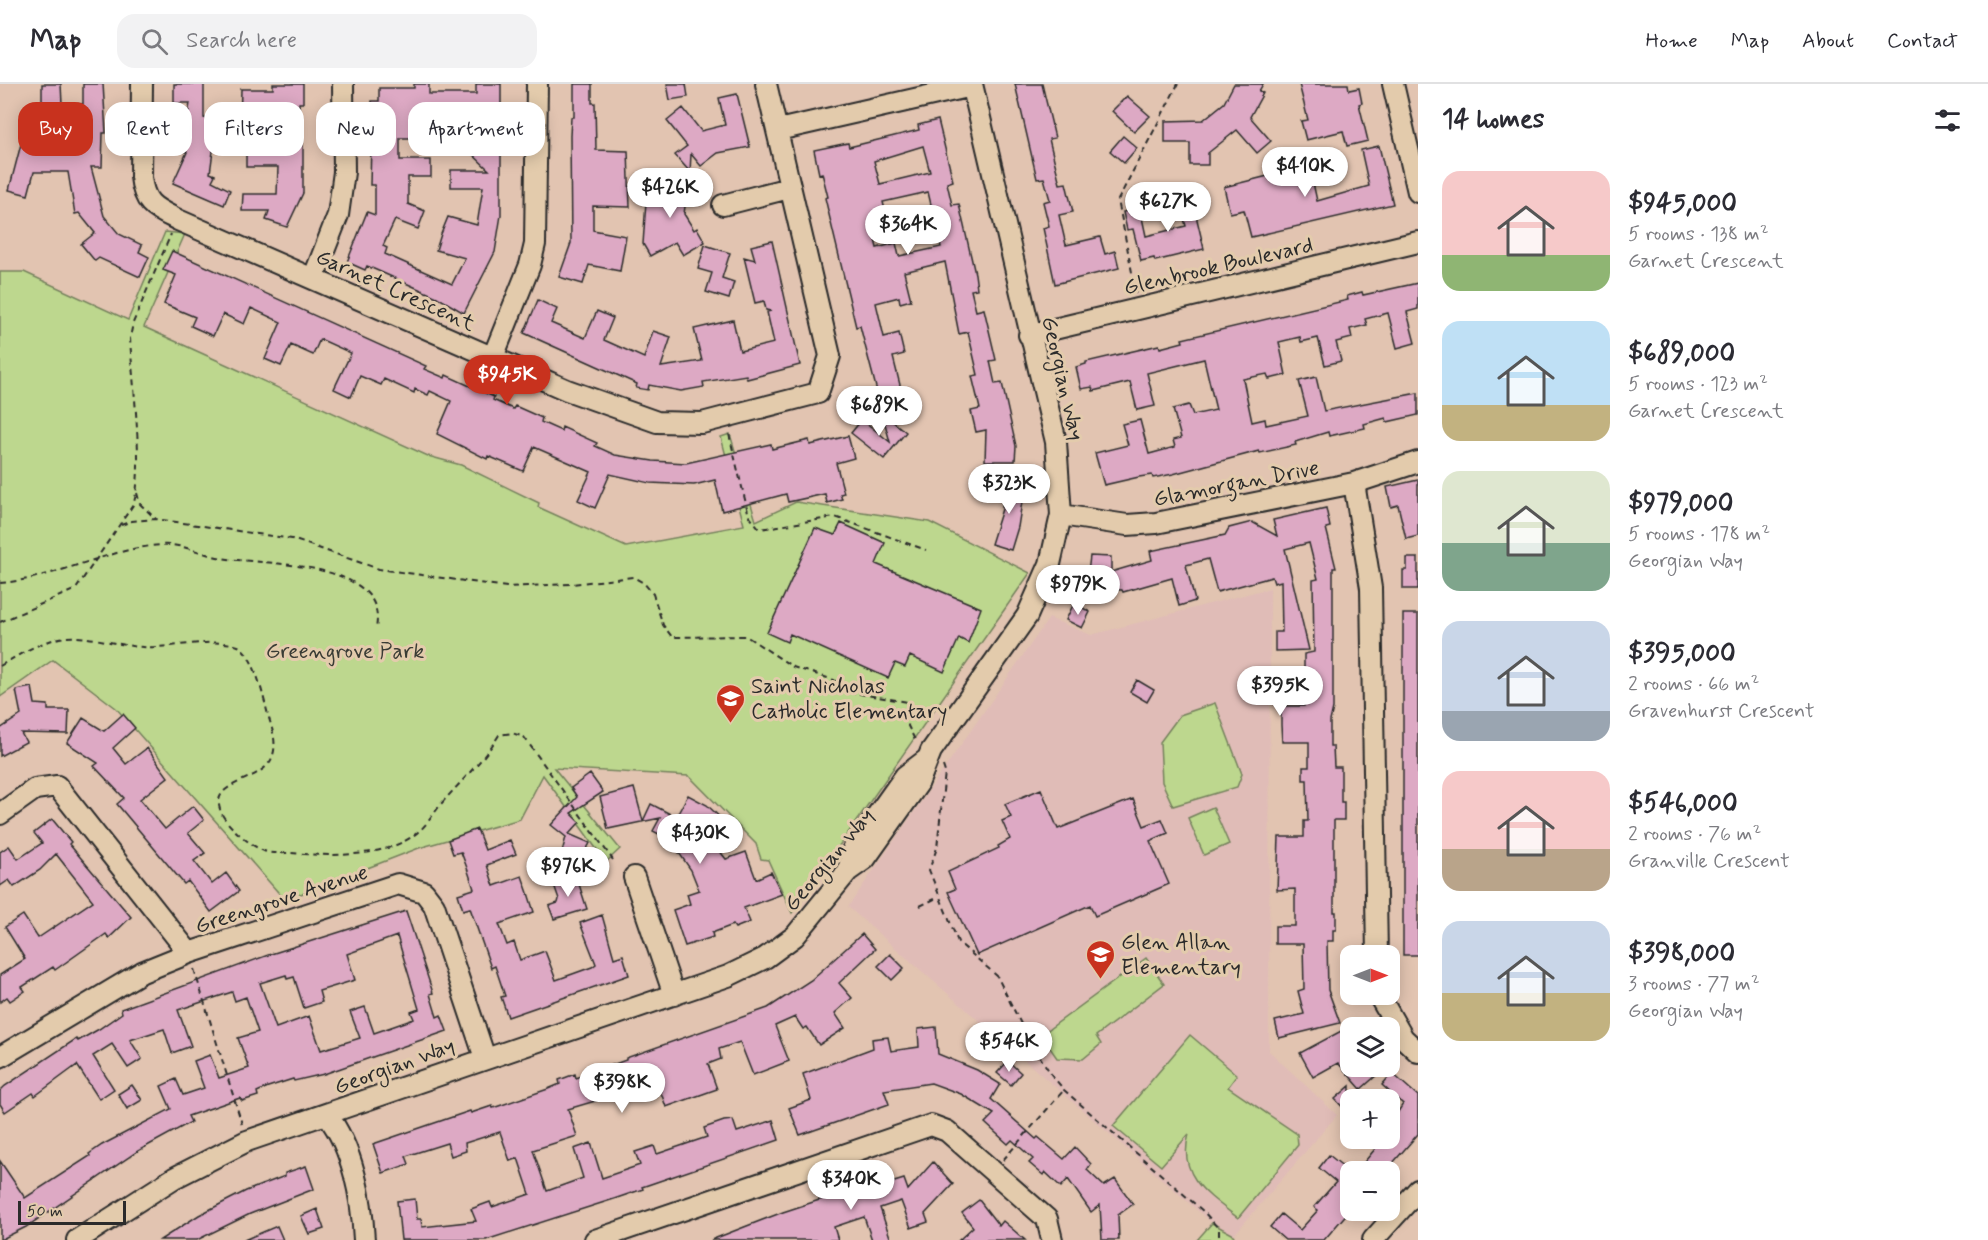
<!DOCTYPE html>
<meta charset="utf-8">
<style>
body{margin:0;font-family:Mynerve,sans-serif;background:#f2f2f3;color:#2b2b33;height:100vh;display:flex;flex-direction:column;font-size:22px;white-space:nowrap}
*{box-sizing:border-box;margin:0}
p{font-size:20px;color:#7c7c81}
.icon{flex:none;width:33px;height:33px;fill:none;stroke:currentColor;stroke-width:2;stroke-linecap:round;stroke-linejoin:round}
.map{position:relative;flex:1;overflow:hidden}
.drawer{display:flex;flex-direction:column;background:#fff;width:570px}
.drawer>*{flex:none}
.hud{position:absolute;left:18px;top:18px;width:570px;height:54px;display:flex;gap:12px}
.needle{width:39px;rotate:90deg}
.buttons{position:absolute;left:1340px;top:861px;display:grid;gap:12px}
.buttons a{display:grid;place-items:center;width:60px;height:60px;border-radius:12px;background:#fff;box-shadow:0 3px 15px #0003;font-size:30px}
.scale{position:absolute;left:18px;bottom:15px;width:108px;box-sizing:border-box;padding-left:6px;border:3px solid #2b2b2b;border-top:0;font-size:16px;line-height:21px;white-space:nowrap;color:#2b2b2b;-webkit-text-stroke:4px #e3cbac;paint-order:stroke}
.price{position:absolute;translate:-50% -51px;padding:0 14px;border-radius:21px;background:#fff;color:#222;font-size:20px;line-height:39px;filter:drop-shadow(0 2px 3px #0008)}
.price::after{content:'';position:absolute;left:50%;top:36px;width:18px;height:14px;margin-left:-9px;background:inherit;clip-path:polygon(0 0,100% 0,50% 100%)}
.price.selected{background:#c8321e;color:#fff}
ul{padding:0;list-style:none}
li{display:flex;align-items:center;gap:18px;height:150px;padding:0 24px}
li span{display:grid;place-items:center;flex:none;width:168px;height:120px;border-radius:18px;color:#555}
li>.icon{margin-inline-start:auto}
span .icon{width:72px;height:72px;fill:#fffc;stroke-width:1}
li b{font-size:26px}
h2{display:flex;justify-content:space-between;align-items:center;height:72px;padding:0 24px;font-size:26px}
.pill{padding:0 21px;border-radius:18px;background:#fff;box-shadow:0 3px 15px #0003;font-size:21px;line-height:54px}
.pill.selected{background:#c8321e;color:#fff}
header{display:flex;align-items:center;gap:36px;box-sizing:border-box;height:84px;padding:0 30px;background:#fff;border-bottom:2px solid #e1e1e2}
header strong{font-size:28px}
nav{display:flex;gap:33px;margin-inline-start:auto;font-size:21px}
.search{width:420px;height:54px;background:#f2f2f3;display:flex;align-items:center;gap:15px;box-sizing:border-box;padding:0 21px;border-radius:18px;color:#7c7c81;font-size:22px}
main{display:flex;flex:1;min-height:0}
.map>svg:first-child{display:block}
</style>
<header>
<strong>Map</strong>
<div class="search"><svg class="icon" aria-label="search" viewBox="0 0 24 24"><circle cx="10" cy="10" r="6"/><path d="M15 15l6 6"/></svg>Search here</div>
<nav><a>Home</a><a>Map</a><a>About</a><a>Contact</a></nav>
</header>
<main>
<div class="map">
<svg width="1418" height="1156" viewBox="0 0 1418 1156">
<rect width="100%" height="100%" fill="#e2c4b1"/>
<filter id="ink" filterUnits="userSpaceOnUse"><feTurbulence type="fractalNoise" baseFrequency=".0167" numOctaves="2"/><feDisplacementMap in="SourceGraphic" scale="12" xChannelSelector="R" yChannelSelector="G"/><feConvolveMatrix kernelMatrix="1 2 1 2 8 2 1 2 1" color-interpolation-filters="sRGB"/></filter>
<g filter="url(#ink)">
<path fill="#e0bcb7" d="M1270 504 1269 967 1337 1031 1234 1151 1212 1139 848 823 1049 534 1091 551Z"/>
<path fill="#bdd78e" stroke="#74815c" stroke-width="1.5" d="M165 148 185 150 144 243 428 372 461 381 539 419 538 423 626 463 744 441 721 353 730 350 756 437 796 418 929 438 1030 489 792 829 768 776 761 775 756 760 689 692 554 684 620 765 606 778 543 691 520 735 419 764 285 816 116 624 53 576 0 613V188H24L128 236Z
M1215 619 1242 690 1237 703 1173 722 1162 698 1160 658 1180 631Z
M1213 723 1229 760 1204 771 1188 734Z
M1146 874 1164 900 1096 952 1101 960 1083 975 1057 974 1041 951Z
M1190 951 1237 991 1228 1003 1297 1050 1298 1061 1238 1134C1208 1111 1177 1092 1189 1050L1161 1082 1113 1042Z
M1212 1139 1234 1151 1230 1156H1197Z"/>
<path fill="#dda9c4" stroke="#2b2b2b" stroke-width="1.5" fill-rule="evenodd" d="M42 0H61L62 20H83V0H103L106 49H103L102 83H91L104 132 119 150 142 161 139 168 149 173 140 193 99 174 95 177 81 160 95 149 79 129 75 130 68 88H34L28 111 9 106 21 60H42Z
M174 0H204V34L235 38 233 56 215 53 210 89 215 91 212 97 230 106 224 121 173 99 187 68 173 66 176 50 185 51 190 19H174Z
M273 0H303V19H299V43H303V109L287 143 266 136 269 127H242L243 110H277L278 83H246V64H277V42H240L241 5H273Z
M414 0H429V10H476V0H501V131L495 168 464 229 437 213 383 189 367 182 365 186 347 178 367 128 375 131V101H370L372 17H379V4H414ZM435 28H476V53L469 60V67L489 86H451V103H483L477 141 448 133 441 150 436 166 465 174 452 200 385 170 387 164 383 162 395 136 418 145 425 127 408 120V93H431V76H400V54H435Z
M574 0H592V19H595L596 66 628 67 630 123 593 122V146L626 152 620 187 589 181 583 200 559 193 571 159 570 52 571 33H574Z
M667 0H686L688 13 670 16Z
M1015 0H1042L1055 54 1049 55 1060 100 1066 99 1073 128 1059 131 1066 161 1100 153 1105 170 1115 167 1119 184 1055 200 1043 144 1049 142 1043 118 1050 116 1044 94 1037 95Z
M1234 0H1263L1259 7 1263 9 1250 33 1271 57 1257 69 1237 46 1208 69V81H1190V59H1165V37L1203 36 1224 19Z
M1299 0H1348L1349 6 1359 4 1362 19 1359 20 1368 57 1347 62 1343 47 1306 56 1301 37 1308 36Z
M737 10 750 63 718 69 701 82 691 70 690 88 675 71 687 62 667 37 683 24 701 47 725 41 719 14Z
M1127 12 1150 32 1134 48 1112 27Z
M938 36 953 97 947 99 952 121 959 120 975 190 977 205 971 206 976 227 984 225 996 276 990 277 995 300 1002 299 1016 362 1015 377H985L986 346 976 348 971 327 980 325 972 292 978 291 968 248 959 250 945 178 904 188 911 216 900 219 899 213 876 219 884 253 899 249 904 270 893 273 903 313 880 319 860 242 856 243 825 114 828 113 822 89 819 90 814 66 848 59 849 63 919 46 918 41ZM923 62 930 88 880 100 874 77ZM928 108 941 163 899 172 896 159 877 164 872 142 888 138 883 118Z
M1123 52 1137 64 1124 79 1110 67Z
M1379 62 1393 120 1251 153 1244 126 1230 129 1224 103 1272 91 1273 94 1310 85 1317 117 1369 102 1361 66Z
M665 90 689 92 684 130 694 146 697 144 705 158 683 171 675 158 650 172 643 160 646 118 662 119Z
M1196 108 1200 126 1195 127 1204 165 1155 177 1154 174 1141 177 1133 145 1127 146 1123 128 1140 124 1146 152 1186 142 1178 112Z
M772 157 800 281 747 295 746 291 703 298 704 303 681 307 649 301 648 306 636 304 637 300 524 249 538 216 557 225 551 239 585 254 597 227 613 234 604 256 644 274 653 247 671 253 661 283 702 277 694 245 733 236 740 267 774 259 767 228 771 227 766 226 764 217 755 219 744 173 755 176 751 162Z
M705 161 730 169 722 194 734 198 729 215 706 208 712 189 698 185Z
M172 167 426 282 424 285 445 294 446 291 494 313 493 316 513 325 515 322 542 334 541 338 561 347 562 343 597 359 595 362 615 371 653 377 686 379 771 360 772 365 809 356 810 361 848 352 854 374 836 379 844 409 840 410 842 415 827 419 825 410 788 418 786 410 722 427 715 396 694 401 650 399 610 390 595 424 578 416 591 388 534 363 523 387 488 372 487 375 437 350 451 317 430 307 428 311 415 305 414 309 384 295 381 301 360 292 351 313 334 305 351 269 320 255 313 271 291 261 281 282 265 275 281 238 251 224 244 240 223 230 213 252 191 242 195 233 164 220 176 191 163 186Z
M1418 199V225L1407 228 1415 259 1397 264 1388 229 1365 235 1367 241 1350 245 1352 254 1336 258 1341 277 1325 281 1318 254 1301 258 1300 253 1279 258 1286 291 1269 295 1267 290 1243 295 1252 338 1265 335 1266 341 1308 332 1299 297 1316 293 1324 327 1418 309V331L1387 338 1386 334 1364 340 1365 344 1329 352 1328 348 1295 358 1296 361 1260 369 1259 367 1173 390 1153 394 1152 391 1139 393 1104 401 1095 369 1128 361 1122 340 1140 336 1149 370 1175 363 1173 356 1181 354 1173 325 1189 321 1193 331 1216 326 1204 275 1147 289 1155 322 1137 326 1130 298 1093 307 1092 303 1081 305 1076 283 1086 280V278L1159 261 1160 264 1183 258 1182 255 1348 216 1347 212 1362 208 1363 211Z
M882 329 906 348 884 375 851 349 860 338H865L890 358Z
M1004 396 1025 399 1018 443 1011 466 991 460 1002 425Z
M1418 396V452L1406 455 1398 421 1391 423 1387 403Z
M1326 424 1330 443 1326 444 1336 484H1333V624L1330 637V662H1333L1334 683H1341V718H1344V736H1334V828H1336V846H1333V857H1327L1328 906 1340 939 1279 954 1275 937 1304 930 1298 907 1304 905 1303 860H1275V842H1295V805L1277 806 1279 753H1304V737H1308L1307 696H1303V683H1309V658H1282L1281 641V622H1304V570L1314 568 1313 496 1318 495 1309 459 1285 465 1309 566 1275 567V548H1282L1281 497 1274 499 1272 493 1217 508 1208 475 1186 481 1195 517 1179 522 1172 494 1123 508 1122 506 1088 505V489L1090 472 1111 473V488L1152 476 1150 467 1225 451 1229 444 1252 438 1277 452 1273 436Z
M841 439 885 459 876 480 981 524 968 559 959 554 944 588 910 572 905 583 895 579 888 594 790 550 787 558 767 549 815 444 835 451Z
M1407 474H1418V505H1403V486H1407Z
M1074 519 1090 528 1082 544 1066 536Z
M1403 530H1418V871H1403Z
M1137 596 1154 606 1147 618 1130 608Z
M32 603 35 620 48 621V626H69L68 650 21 649 26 658 0 672V645L21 631 16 606Z
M123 630 135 644 113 664 126 680 147 664 168 693 140 715 165 745 193 722 204 736 188 749 205 769 194 777 212 800 226 789 239 807 211 828 188 797 184 800 117 720 124 714 94 682 98 679 67 659 83 634 104 647Z
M590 690 603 708 571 729 580 738 569 750 590 759 575 786 559 779 566 753 551 741 577 713 571 704Z
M634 704 643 737 651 720 676 733 688 711 707 721 727 740 711 756 726 775 746 768 756 795 771 788 782 810 744 824 750 838 735 844 733 841 712 849 713 853 685 862 673 826 690 820 687 810 699 806 691 786 677 766 682 762 653 747 660 734 608 745 600 713Z
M1041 705 1058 745 1133 715 1144 742 1162 735 1168 749 1150 757 1169 800 1095 832 1090 821 977 871 948 808 955 805 948 788 999 764 998 762 1010 755 1002 737 1011 733 1005 720Z
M52 735 71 758 69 760 131 833 109 854 106 850 55 886 53 883 22 903 25 907 10 917 7 913 0 918V891L25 875 5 843 23 831 38 854 93 817 56 770 40 786 14 803 9 796 0 802V768L9 762 18 775 42 759 34 749Z
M477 745 485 766 510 756 516 770 487 781 494 802 522 792 528 809 534 828 499 840 507 861 514 858 520 876 545 867 556 896 592 883 596 880 580 839 602 831 614 874 623 871 629 891 508 933 501 913 505 912 495 882 491 884 470 824 463 826 458 810 474 805 467 784 461 768 453 770 448 756Z
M576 791 587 825 554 835 549 822 558 819 559 815 553 798Z
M406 827 433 909 430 910 437 933 441 931 447 947 324 990 294 997 293 995 268 1003 257 1008 258 1012 242 1017 240 1014 188 1032 191 1038 138 1067 26 1143 0 1156V1077L25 1114 90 1072 89 1070 102 1061 171 1025 161 1002 176 995 183 1011 204 1004 194 977 210 971 219 994 249 984 238 954 258 948 246 913 235 917 232 908 178 926 191 962 172 969 164 945 130 956 142 975 128 984 112 960 93 972 114 1005 99 1015 77 981 35 1012 33 1009 5 1028 0 1020V1007L5 1002 76 955 78 957 99 945 122 929 121 925 271 870ZM397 852 419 925 411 928 414 935 374 949 365 923 350 928 360 954 321 966 309 932 276 944 260 899 286 891 287 895 294 893 304 924 322 918 319 907 355 896 347 870Z
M862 850 875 865 839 899 852 914 835 929 845 944 819 961 807 943 803 945 795 933 775 942 789 977 753 991 740 958 719 965 721 975 708 980 717 1005 666 1023 657 997 624 1008 623 1004 601 1011 602 1015 568 1025 577 1052 533 1066 547 1107 583 1094 574 1065 591 1059 602 1094 640 1081 635 1068 654 1062 657 1070 707 1053 704 1044 724 1037 733 1036 737 1048 773 1036 779 1056 642 1103 643 1105 614 1115 486 1156H401L397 1117 415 1115 417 1135H421L422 1143 476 1137 471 1125 490 1118 492 1123 530 1110 518 1074 510 1077 500 1048 465 1059 466 1067 451 1072 447 1059 406 1072 409 1080 383 1089 373 1060 470 1027 471 1029 492 1022 493 1024 548 1005 560 1000 559 996 575 990 576 994 626 976V974L768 924 811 896Z
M890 870 904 884 892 896 878 882Z
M936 943 938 970 977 986 1000 1000 991 1015 1036 1055 1038 1053 1064 1075 1075 1063 1091 1080 1087 1086 1104 1102 1115 1095 1133 1120 1118 1131 1119 1156H1102L1100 1121 1091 1128 1068 1095 1061 1103 1045 1088 1043 1091 1029 1079 1033 1075 1012 1056 1008 1060 985 1039 994 1030 961 1010 931 999 884 1006 889 1020 800 1051 789 1024 811 1016 803 990 873 964 872 955 888 953 891 967 919 963 918 945Z
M1343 946 1350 959V982H1370L1377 991 1361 1005 1338 979 1313 993 1300 969Z
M1008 977 1021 989 1011 1001 997 989Z
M1392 989 1418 1012V1050L1385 1088H1356L1375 1065 1372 1062 1378 1054H1389V1042L1403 1020 1382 1001Z
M132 1001 142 1016 127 1025 118 1010Z
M1350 1002V1031L1335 1015Z
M1329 1071 1350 1088V1126L1324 1156H1285L1270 1143 1281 1130 1300 1146 1318 1126 1314 1123 1336 1098 1319 1084Z
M933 1078 953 1100 925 1130 928 1138 911 1144 901 1117 880 1124 891 1156H872L864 1133 834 1143 838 1156H711L783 1128 889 1093 891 1099 904 1095 908 1106Z
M306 1082 314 1105 250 1130 197 1156H160L199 1131 246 1107 285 1092V1089Z
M979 1116 999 1142 1003 1137 1025 1156H959L973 1143 962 1129Z
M317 1125 324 1145 309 1150 301 1132Z
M277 1142 283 1156H244Z"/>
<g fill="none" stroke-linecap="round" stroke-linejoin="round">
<defs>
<path id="minor" d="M142 0 141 93C144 121 155 124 178 136L567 306 657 338 702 339 818 309 830 272 766 0
M1393 0 1418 108
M778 46 972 2
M723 121 789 104
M313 195 338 131 344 88 343 0
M1029 251 1418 158
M493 273 530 181 535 160 537 0
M1354 399 1371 504 1377 872
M1061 431 1127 441 1156 439 1354 399 1418 378
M0 730 35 705 57 702 189 869
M848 787 853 765 905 692 926 676
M634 793 674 911
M1378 910 1403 954 1418 968
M0 973 142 888 189 869 398 800 424 808 434 821 485 974
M327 1031C353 1064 362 1115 364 1156
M77 1156 174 1094 247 1057 728 892 765 874 795 852 848 787 865 775 918 700 931 667 1027 532 1050 480 1061 431 1056 358 972 0
M595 1156 931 1041 947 1047 1047 1135 1052 1156
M1373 1156 1418 1106"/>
</defs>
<use href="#minor" stroke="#2b2b2b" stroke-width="24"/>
<path stroke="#2b2b2b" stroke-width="2" stroke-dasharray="6 4.5" stroke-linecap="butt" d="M1136 209 1118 116 1178 0
M729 350 749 432 760 445 835 433 926 466
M137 409 140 420 156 435
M121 441 132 437 156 435 292 455 379 485 507 503 572 500 633 493 644 499 653 510 663 541 672 553 746 552 793 583 834 596 849 608 908 618
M0 499C55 495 106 465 161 461 183 459 205 472 228 475 268 480 389 478 376 544
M0 538 76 505 133 421C145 389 132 293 130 254L133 239 171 150
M0 582C20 570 43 556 66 553 91 551 118 562 143 563 167 565 217 553 238 562 254 569 264 615 268 631 272 644 277 658 273 671 265 700 207 695 221 728 225 740 252 763 264 767 271 770 283 769 291 769 329 772 387 775 418 748 427 741 434 729 441 720 461 697 483 677 499 651L512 649 524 653 613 776
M909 630 908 642 916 658
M943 682 945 688 937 764 929 786 958 858 997 892 1029 956 1051 990 1064 1006 1204 1128 1219 1145V1156
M920 822 939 813
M194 885 242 1040
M1003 1076 1064 1006"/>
<use href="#minor" stroke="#e3cbac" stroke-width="20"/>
</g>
</g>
<defs>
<symbol id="school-pin" viewBox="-11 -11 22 30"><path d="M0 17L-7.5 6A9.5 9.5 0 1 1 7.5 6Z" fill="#c8321e" stroke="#e3cbac"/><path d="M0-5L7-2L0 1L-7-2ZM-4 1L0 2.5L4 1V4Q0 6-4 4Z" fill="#fff"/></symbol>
</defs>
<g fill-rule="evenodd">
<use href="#school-pin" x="714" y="598" width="33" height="45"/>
<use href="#school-pin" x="1084" y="854" width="33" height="45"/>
</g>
<g text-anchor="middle" stroke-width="6" stroke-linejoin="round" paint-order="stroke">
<g font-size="22" fill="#2b2b2b" stroke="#e3cbac">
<text transform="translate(1218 181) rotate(-13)" y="8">Glenbrook Boulevard</text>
<text transform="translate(396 205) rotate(24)" y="8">Garnet Crescent</text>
<text transform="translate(1064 294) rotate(77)" y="8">Georgian Way</text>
<text transform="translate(1236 398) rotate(-11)" y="8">Glamorgan Drive</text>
<text transform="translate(828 775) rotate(-50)" y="8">Georgian Way</text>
<text transform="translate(281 814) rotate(-18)" y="8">Greengrove Avenue</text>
<text transform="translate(394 981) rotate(-20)" y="8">Georgian Way</text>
</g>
<g font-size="22" fill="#3a3c35" stroke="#e3cbac">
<text x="345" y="574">Greengrove Park</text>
</g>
<g font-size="22" fill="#2b2b2b" stroke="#e3cbac" text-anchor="start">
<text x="751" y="609">Saint Nicholas<tspan x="751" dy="25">Catholic Elementary</tspan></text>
<text x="1121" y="865">Glen Allan<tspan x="1121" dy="25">Elementary</tspan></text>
</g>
</g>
</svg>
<div class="buttons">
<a><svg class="needle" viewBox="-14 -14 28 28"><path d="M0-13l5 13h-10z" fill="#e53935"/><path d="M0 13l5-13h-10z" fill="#7c7c81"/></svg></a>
<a><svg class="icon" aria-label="layers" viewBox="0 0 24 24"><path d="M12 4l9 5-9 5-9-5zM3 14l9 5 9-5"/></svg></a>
<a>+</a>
<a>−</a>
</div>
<div class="scale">50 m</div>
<b class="price" style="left:1305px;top:114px">$410K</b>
<b class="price" style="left:670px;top:135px">$426K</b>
<b class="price" style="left:1168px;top:149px">$627K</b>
<b class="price" style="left:908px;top:172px">$364K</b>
<b class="price selected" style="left:507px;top:322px">$945K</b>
<b class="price" style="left:879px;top:353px">$689K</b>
<b class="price" style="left:1009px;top:431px">$323K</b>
<b class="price" style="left:1078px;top:532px">$979K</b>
<b class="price" style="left:1280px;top:633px">$395K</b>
<b class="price" style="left:700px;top:781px">$430K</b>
<b class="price" style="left:568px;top:814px">$976K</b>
<b class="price" style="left:1009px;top:989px">$546K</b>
<b class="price" style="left:622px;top:1030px">$398K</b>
<b class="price" style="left:851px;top:1127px">$340K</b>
<div class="hud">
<a class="pill selected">Buy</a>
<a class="pill">Rent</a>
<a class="pill">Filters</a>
<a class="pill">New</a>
<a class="pill">Apartment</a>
</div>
</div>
<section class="drawer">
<h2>14 homes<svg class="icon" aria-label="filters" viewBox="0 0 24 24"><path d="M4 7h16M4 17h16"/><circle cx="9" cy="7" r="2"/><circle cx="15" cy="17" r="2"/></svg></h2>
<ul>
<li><span style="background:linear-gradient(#f6c9c9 70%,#8fb573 0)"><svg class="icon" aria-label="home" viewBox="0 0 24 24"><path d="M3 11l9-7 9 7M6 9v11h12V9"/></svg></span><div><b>$945,000</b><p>5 rooms · 138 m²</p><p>Garnet Crescent</p></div></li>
<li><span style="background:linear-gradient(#bfe0f5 70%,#c2b280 0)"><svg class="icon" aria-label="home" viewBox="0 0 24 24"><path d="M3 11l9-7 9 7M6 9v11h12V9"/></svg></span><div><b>$689,000</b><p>5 rooms · 123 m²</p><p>Garnet Crescent</p></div></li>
<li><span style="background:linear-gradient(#dfe7d0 60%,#7fa58c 0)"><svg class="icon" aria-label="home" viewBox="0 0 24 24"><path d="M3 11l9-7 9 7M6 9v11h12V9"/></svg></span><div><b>$979,000</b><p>5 rooms · 178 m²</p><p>Georgian Way</p></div></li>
<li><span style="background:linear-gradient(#c9d6e8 75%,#9aa5b1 0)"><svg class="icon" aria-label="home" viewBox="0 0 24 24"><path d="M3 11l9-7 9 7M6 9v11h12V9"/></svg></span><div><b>$395,000</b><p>2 rooms · 66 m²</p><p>Gravenhurst Crescent</p></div></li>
<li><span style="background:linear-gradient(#f6c9c9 65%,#b9a48a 0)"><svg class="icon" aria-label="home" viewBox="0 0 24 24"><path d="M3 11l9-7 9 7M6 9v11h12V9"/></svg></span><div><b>$546,000</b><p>2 rooms · 76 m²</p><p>Granville Crescent</p></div></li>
<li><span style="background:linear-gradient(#c9d6e8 60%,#c2b280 0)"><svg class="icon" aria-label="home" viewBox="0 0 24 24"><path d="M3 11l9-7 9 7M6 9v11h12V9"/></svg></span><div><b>$398,000</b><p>3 rooms · 77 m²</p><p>Georgian Way</p></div></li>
</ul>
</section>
</main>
